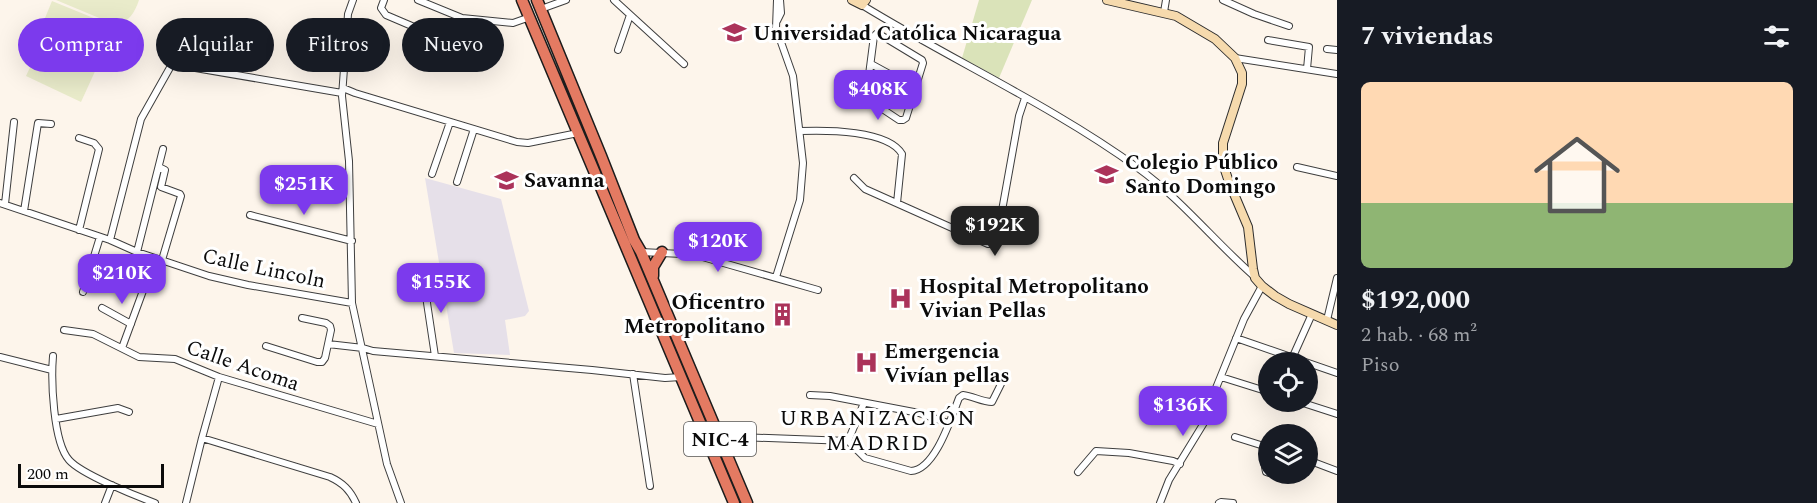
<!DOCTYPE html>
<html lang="es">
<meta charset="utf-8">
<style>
body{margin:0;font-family:Spectral,serif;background:#242831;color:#f1f3f6;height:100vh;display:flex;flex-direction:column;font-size:22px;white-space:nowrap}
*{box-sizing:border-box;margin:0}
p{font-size:20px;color:#9ea1a6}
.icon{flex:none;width:33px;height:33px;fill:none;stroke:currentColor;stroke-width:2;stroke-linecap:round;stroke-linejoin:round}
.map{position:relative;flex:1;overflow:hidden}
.details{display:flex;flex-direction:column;background:#171b24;width:480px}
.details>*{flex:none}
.top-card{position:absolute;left:18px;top:18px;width:570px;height:54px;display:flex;gap:12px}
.controls{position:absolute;left:1258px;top:352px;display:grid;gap:12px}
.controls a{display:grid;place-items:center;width:60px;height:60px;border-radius:50%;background:#171b24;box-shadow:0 6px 24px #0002;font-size:30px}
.scale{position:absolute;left:18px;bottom:15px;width:146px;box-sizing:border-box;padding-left:6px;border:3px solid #0b0b0b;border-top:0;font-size:16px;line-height:21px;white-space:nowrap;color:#0b0b0b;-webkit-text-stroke:4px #fff;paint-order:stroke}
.price{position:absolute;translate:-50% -51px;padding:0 14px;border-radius:12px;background:#7c3aed;color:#fff;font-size:20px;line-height:39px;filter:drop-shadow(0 2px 3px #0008)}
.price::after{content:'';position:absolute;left:50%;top:36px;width:18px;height:14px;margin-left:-9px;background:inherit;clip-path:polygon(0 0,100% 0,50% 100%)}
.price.selected{background:#222;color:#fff}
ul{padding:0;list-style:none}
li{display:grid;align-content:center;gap:12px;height:318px;padding:0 24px}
li span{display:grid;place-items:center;height:186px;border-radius:9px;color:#555}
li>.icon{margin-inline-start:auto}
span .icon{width:108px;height:108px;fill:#fffc;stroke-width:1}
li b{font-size:26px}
h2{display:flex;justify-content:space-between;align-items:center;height:72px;padding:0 24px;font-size:26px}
.pill{padding:0 21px;border-radius:27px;background:#171b24;box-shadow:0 6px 24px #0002;font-size:21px;line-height:54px}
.pill.selected{background:#7c3aed;color:#fff}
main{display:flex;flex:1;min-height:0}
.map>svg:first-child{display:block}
</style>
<main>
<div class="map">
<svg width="1337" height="503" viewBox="0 0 1337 503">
<rect width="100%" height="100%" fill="#fdf5eb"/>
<path fill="#e6e0e9" d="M425 178 501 199 529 311 525 316 505 320 510 355 454 353Z"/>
<path fill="#dae3b9" d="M979 0H1032L999 78 962 58Z"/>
<path fill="#e9ebca" d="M56 0H139C135 12 129 22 116 25Z
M52 1 96 19 89 36 45 18Z
M42 42 97 67 81 102 26 76Z"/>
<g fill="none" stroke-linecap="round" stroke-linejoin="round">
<defs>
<path id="street" d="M353 0 348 14 342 96 349 161 352 303 387 464 401 503
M384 0 381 8 386 15 447 41 454 39 462 18
M418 0 462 18 513 23 530 17
M614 0 684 64
M1223 0 1254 14 1289 26
M862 5C953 61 1051 105 1138 168 1181 199 1215 242 1255 277
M541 9 566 0
M1164 12 1166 0
M777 21 781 13 780 0
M876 34H879L922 60 923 63 906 118 903 120H899L866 98 874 36Z
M1268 40 1309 47 1307 69
M1327 49 1337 50
M618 50 630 15
M1235 58 1337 74
M871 64 915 88
M343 88 355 93 517 142 528 143 578 133
M800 131C826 130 888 130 902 154L897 203
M159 167 165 170 161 187 180 194 181 196 162 260
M1297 167 1337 176
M432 174 450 122
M854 178 865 189 988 244H996L1019 116 1025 98
M457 182 474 129
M0 203 110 240 137 252 209 276 248 285 352 303
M5 204 14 122
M24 211 38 123 51 124
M250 215 352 241
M79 230 99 149 94 143 79 138
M110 240 141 119 172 64 342 93
M137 252 163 149
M641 252 682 254 699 256 818 290
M776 277 800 200 803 163 793 76 776 28 777 0
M424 283 435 356
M83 292 100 237
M102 308 131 324
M1327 320 1337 278
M64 330 93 334 139 357 175 359 219 377 378 424
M1236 338 1337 373
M328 344 363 348 373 351 592 370 665 378 681 377
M266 346 317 362H322L325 358 331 330 330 326 326 323 302 318
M122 348 155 258
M53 356C51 380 53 442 69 460 81 474 136 496 155 503
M0 357 52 370
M1290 363 1312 314
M633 374 650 486
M1221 377 1269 392
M810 395 830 396 919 413 948 423
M1300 402 1337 414
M56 419 118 408 129 412
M1274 435 1281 429 1287 432 1290 435
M1235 437 1267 447
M202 438 330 477C343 483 350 490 356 503
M721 440 740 437 848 441 865 458 911 471C935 470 951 418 959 398L963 395C973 396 982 402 992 402L1001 384
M848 441 864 403
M1269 443C1266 452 1263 462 1266 472L1269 473
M1308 460 1337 471
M1078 472 1096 451 1129 453 1173 461 1180 464
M105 503 112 485
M186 503 202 438 219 377
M1160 503 1169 480 1210 413 1216 388 1244 319 1262 286
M1219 503 1221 502 1233 503"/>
<path id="secondary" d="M852 0 862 5 866 0
M1107 0 1176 16 1215 39 1235 58 1242 73V84L1223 143V164L1229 182 1248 227 1253 269 1255 278 1262 286 1275 296 1289 304 1337 325"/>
<path id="highway" d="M522 0 734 503
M537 0 601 156 634 240 641 252 747 503
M653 276V267L662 252"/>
</defs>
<use href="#street" stroke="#3e3e3e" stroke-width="8"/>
<use href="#secondary" stroke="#2d2d2d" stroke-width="10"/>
<use href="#highway" stroke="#1c1c1c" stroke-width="13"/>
<use href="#street" stroke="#fff" stroke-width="6"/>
<use href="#secondary" stroke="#f6daad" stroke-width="8"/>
<use href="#highway" stroke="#e47a62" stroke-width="10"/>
</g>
<defs>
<symbol id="university-bare" viewBox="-9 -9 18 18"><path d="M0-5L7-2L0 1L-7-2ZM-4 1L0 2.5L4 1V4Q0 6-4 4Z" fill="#ab335a" stroke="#fff" stroke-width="2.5" paint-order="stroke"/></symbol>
<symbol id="school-bare" viewBox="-9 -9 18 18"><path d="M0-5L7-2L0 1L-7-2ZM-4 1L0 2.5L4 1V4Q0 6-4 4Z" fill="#ab335a" stroke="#fff" stroke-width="2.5" paint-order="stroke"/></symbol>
<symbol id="hospital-bare" viewBox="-9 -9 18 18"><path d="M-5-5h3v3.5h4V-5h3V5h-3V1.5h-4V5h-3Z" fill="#ab335a" stroke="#fff" stroke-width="2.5" paint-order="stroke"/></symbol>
<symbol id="building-bare" viewBox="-9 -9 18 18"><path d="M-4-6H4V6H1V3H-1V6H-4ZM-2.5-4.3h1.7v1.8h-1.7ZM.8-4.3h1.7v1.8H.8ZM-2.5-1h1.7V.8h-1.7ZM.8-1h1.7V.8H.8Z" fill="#ab335a" stroke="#fff" stroke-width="2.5" paint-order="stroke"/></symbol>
</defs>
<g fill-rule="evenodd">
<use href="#university-bare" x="718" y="16" width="33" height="33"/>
<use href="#school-bare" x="1090" y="158" width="33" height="33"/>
<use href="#school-bare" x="490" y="164" width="33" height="33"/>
<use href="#hospital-bare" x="884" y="282" width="33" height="33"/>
<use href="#building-bare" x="766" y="298" width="33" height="33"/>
<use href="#hospital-bare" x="850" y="346" width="33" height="33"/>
</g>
<g text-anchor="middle" stroke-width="6" stroke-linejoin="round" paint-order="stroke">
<rect fill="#fff" stroke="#545454" stroke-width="1.5" x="684" y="422" width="72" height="34" rx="4.5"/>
<g font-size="20" font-weight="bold" fill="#0b0b0b">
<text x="720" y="446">NIC-4</text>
</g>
<g font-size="21" font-weight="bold" fill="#0b0b0b" stroke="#fff" text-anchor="start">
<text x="753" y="40">Universidad Católica Nicaragua</text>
<text x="1125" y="169">Colegio Público<tspan x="1125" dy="24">Santo Domingo</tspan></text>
<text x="524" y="187">Savanna</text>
<text x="919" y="293">Hospital Metropolitano<tspan x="919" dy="24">Vivian Pellas</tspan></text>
<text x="765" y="309" text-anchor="end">Oficentro<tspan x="765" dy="24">Metropolitano</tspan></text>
<text x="884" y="358">Emergencia<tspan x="884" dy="24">Vivían pellas</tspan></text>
</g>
<g font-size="21" fill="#0b0b0b" stroke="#fff">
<text transform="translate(264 268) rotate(12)" y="7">Calle Lincoln</text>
<text transform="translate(243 365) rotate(19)" y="7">Calle Acoma</text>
</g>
<g font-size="22" letter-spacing="1.5" fill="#0b0b0b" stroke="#fff">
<text x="878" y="425">URBANIZACIÓN<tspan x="878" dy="25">MADRID</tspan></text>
</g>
</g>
</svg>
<div class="controls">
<a><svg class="icon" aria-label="locate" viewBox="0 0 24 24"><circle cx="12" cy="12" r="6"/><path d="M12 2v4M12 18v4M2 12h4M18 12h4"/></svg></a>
<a><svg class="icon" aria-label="layers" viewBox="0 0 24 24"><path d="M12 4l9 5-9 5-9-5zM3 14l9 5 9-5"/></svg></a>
</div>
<div class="scale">200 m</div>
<b class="price" style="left:878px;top:121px">$408K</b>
<b class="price" style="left:304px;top:216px">$251K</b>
<b class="price selected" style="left:995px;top:257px">$192K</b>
<b class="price" style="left:718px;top:273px">$120K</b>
<b class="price" style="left:122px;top:305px">$210K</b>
<b class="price" style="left:441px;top:314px">$155K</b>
<b class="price" style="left:1183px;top:437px">$136K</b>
<div class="top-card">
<a class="pill selected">Comprar</a>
<a class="pill">Alquilar</a>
<a class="pill">Filtros</a>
<a class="pill">Nuevo</a>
</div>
</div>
<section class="details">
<h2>7 viviendas<svg class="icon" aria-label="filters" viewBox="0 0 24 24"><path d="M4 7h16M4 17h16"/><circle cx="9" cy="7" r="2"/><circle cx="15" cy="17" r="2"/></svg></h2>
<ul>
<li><span style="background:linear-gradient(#ffd9b3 65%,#8fb573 0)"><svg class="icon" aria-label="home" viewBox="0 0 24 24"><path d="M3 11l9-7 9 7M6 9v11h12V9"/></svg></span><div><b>$192,000</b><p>2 hab. · 68 m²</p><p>Piso</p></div></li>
</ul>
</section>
</main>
